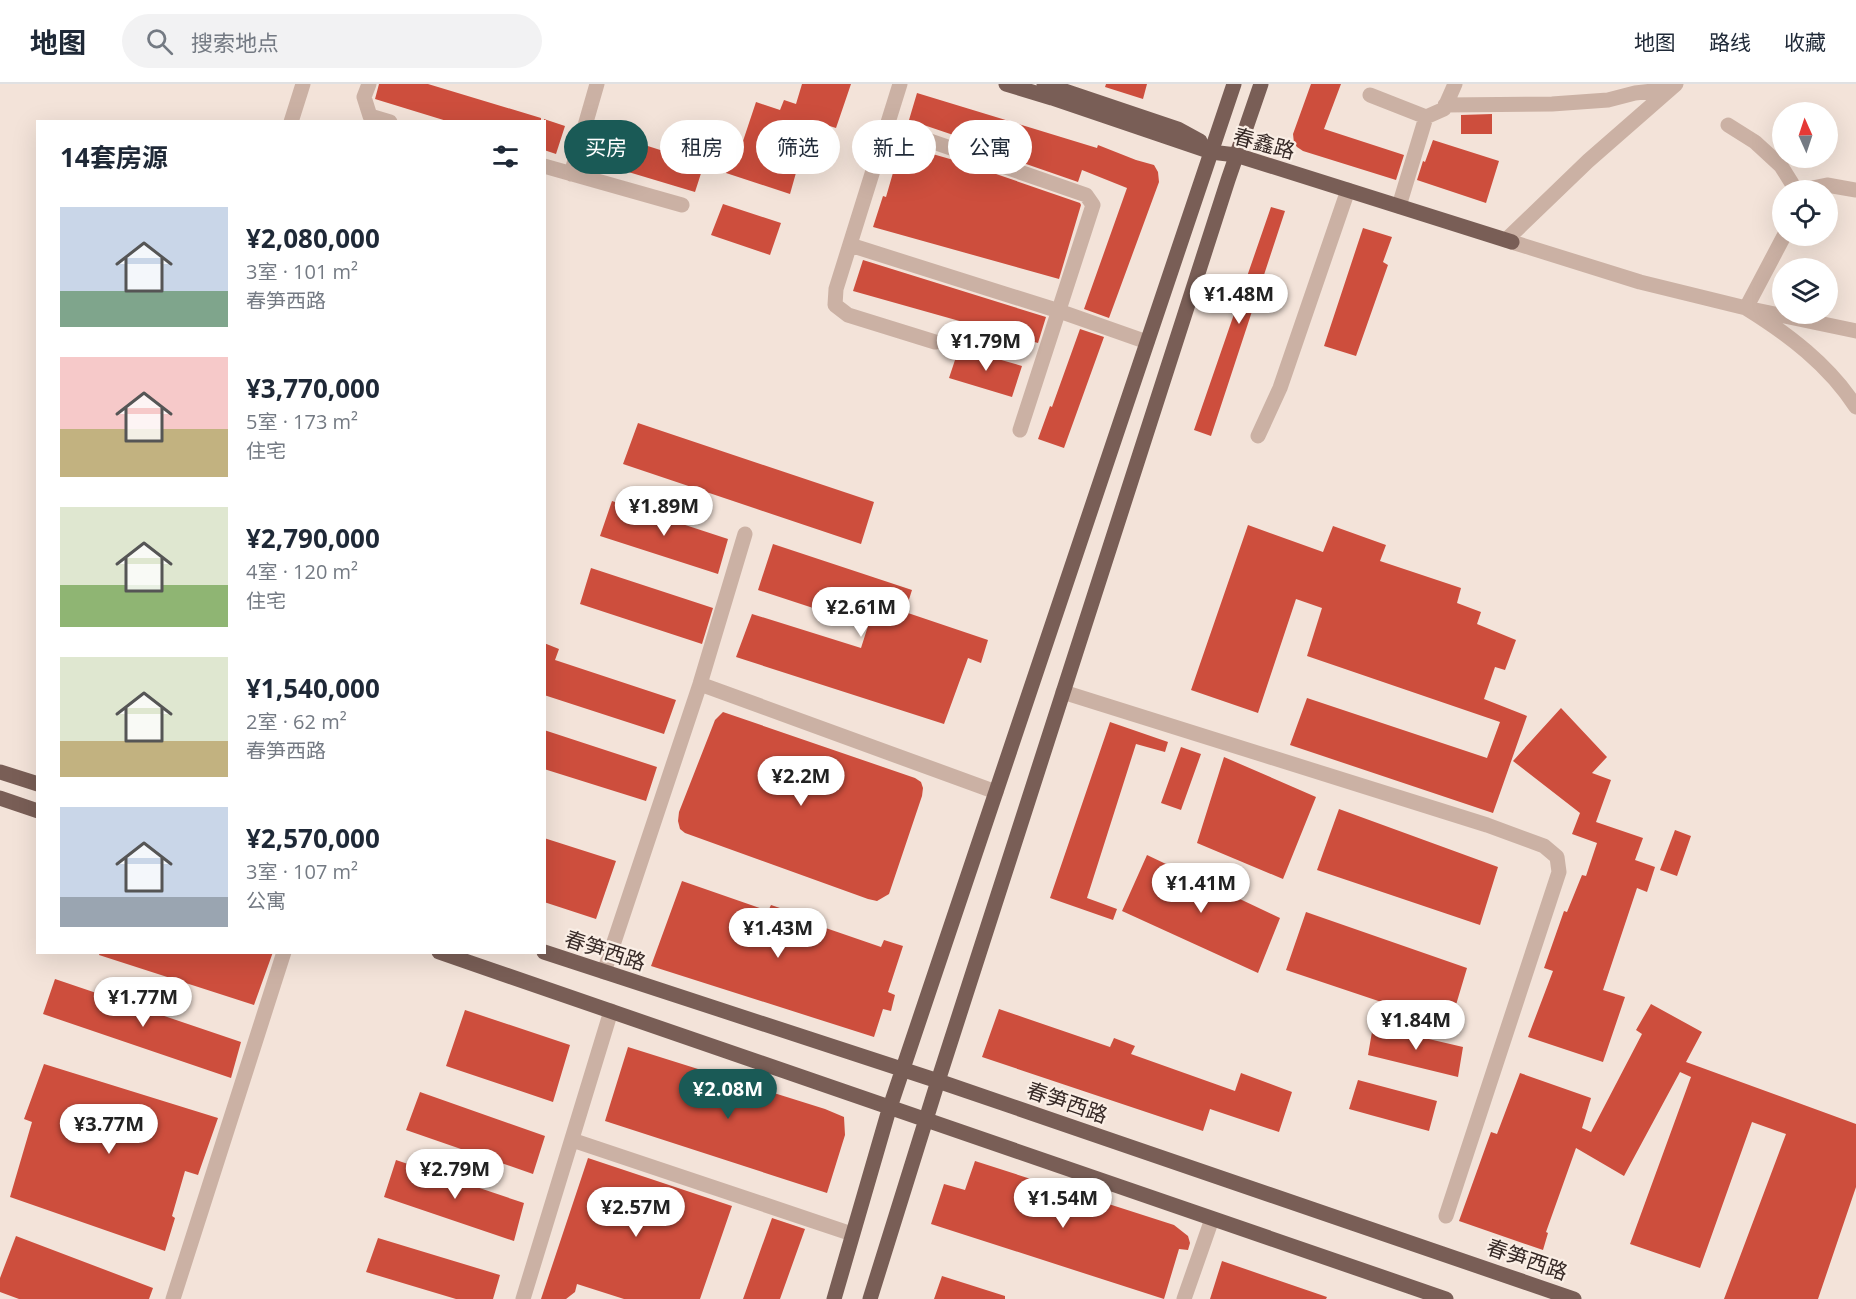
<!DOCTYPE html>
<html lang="zh">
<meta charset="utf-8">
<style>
body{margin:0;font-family:"Open Sans","Noto Sans SC",sans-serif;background:#f2f2f3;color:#1f2937;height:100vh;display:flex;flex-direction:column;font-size:22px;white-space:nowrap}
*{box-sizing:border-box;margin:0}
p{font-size:20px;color:#747a83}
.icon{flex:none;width:33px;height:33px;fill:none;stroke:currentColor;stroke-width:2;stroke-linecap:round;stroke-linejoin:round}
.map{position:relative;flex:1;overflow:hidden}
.drawer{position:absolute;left:36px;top:36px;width:510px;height:834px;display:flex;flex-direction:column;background:#fff;border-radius:0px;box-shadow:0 6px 24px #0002}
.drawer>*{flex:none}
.banner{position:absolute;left:564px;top:36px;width:570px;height:54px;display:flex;gap:12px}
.needle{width:39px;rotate:357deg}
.buttons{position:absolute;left:1772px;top:18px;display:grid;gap:12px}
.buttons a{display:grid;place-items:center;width:66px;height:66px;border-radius:50%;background:#fff;box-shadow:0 6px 24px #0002;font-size:30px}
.price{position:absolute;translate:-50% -51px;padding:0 14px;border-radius:21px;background:#fff;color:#222;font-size:20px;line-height:39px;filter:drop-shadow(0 2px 3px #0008)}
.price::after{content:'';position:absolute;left:50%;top:36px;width:18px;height:14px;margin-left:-9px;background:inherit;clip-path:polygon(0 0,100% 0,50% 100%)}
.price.selected{background:#1a5a56;color:#fff}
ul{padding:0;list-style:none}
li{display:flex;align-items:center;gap:18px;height:150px;padding:0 24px}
li span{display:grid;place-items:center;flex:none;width:168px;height:120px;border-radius:0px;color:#555}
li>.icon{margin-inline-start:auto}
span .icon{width:72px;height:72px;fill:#fffc;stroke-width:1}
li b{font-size:26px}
h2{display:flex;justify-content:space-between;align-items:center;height:72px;padding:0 24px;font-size:26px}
.pill{padding:0 21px;border-radius:27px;background:#fff;box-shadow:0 6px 24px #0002;font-size:21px;line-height:54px}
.pill.selected{background:#1a5a56;color:#fff}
header{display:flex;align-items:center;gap:36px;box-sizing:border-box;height:84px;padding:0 30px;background:#fff;border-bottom:2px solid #e0e1e3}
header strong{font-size:28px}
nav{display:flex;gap:33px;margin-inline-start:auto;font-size:21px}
.search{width:420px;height:54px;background:#f2f2f3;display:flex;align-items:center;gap:15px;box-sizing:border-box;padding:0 21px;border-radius:33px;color:#747a83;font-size:22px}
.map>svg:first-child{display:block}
</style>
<header>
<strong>地图</strong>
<div class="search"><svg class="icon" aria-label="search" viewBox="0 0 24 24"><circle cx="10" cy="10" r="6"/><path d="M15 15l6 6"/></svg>搜索地点</div>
<nav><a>地图</a><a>路线</a><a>收藏</a></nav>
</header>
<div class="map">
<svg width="1856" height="1215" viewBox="0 0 1856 1215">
<rect width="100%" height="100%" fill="#f3e3d9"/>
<path fill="#cd4e3d" d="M379 0H428L541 34V38H450L375 15Z
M802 0H851L836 44 820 39 811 66 803 64 790 110 726 89 735 61 741 63 756 18 780 26 784 16 796 20Z
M1106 0H1147L1143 15 1105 3Z
M1311 0H1341L1324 45 1404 71 1396 96 1303 67 1297 63 1294 59 1293 50Z
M917 9 1097 64 1098 61 1136 76 1154 81 1158 88 1159 98 1109 234 1084 225 1127 104 1082 86 1078 98 969 60 971 57 909 36Z
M1492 30V50H1461V31Z
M544 35 565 42 556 70 544 66Z
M604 48 704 80 695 108 595 78Z
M1433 56 1499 77 1486 119 1417 96 1423 77 1425 78Z
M901 61 964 79 1080 119 1081 121 1059 195 873 143 883 112 886 113Z
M723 120 781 139 770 171 711 151Z
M1271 123 1285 127 1211 352 1194 346Z
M1363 144 1392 153 1383 178 1388 181 1356 272 1324 262Z
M863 176 1046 233 1038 259 853 207Z
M1080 245 1104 253 1064 364 1038 355 1050 322 1052 323Z
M959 264 1022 282 1012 313 949 294Z
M638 339 874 418 861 460 623 380Z
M612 417 728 455 718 490 600 452Z
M1248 441 1323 468 1333 442 1386 461 1380 477 1461 504 1457 519 1481 528 1477 540 1516 556 1505 586 1495 583 1484 615 1527 632 1493 729 1290 661 1307 614 1487 674 1500 638 1307 572 1322 524 1296 515 1258 629 1191 606Z
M773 460 912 506 905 528 988 556 981 579 968 574 944 640 736 573 752 530 861 564 868 542 758 506Z
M591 484 713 524 702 560 580 520Z
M544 559 559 565 555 576 676 616 664 650 544 611Z
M1561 624 1607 673 1592 689 1611 696 1596 738 1643 754 1635 776 1655 783 1647 808 1637 804 1603 906 1625 913 1603 978 1528 953 1553 887 1544 884 1564 827 1567 828 1582 791 1586 792 1597 759 1572 750 1580 729 1513 677Z
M723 628 915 694 921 698 923 704 922 712 889 810 877 817 868 815 685 749 680 745 678 737 679 728 715 636Z
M1110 638 1168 658 1165 668 1136 660 1087 814 1117 825 1113 836 1050 814Z
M544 646 657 683 646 717 544 685Z
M1181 663 1201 670 1181 726 1161 719Z
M1224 673 1316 713 1283 795 1197 759Z
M1339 725 1498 783 1480 841 1317 786Z
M1675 746 1691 752 1677 792 1660 786Z
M544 754 616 777 596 835 544 818Z
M1147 771 1280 834 1258 889 1122 827Z
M682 797 768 827 771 821 786 826 785 830 881 863 884 856 903 862 888 908 895 911 891 927 883 925 874 953 651 882Z
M1306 828 1467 884 1450 941 1286 886Z
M100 868H273L254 921 99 871Z
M55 895 241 958 231 994 43 930Z
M1651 920 1702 948 1686 978 1856 1040V1103L1818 1215H1724L1786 1050 1752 1038 1700 1184 1630 1160 1691 993 1680 988 1624 1092 1576 1064 1546 1148 1548 1149 1543 1166 1459 1137 1491 1048 1497 1050 1520 989 1591 1014 1582 1044 1591 1048 1642 950 1636 946Z
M999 925 1110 963 1114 954 1135 962 1131 970 1235 1007 1241 989 1292 1008 1279 1048 1210 1025 1203 1047 982 973Z
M465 926 570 961 553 1018 446 982Z
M1373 942 1463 963 1458 993 1368 971Z
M628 963 825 1025 844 1033 845 1051 827 1109 605 1037Z
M44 980 218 1034 198 1091 185 1087 172 1132 175 1134 165 1167 10 1113 32 1038 24 1035Z
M1358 996 1437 1017 1429 1047 1349 1025Z
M420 1008 545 1052 533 1090 406 1046Z
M588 1074 732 1122 700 1215H624L577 1200 575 1208 566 1215H541Z
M396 1076 524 1119 514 1157 384 1113Z
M975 1077 1174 1141 1188 1152 1190 1159 1188 1166 1179 1165 1164 1215 931 1140 944 1100 965 1106Z
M772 1134 805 1145 780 1215H743Z
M16 1152 153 1204 149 1215H19L0 1208V1194Z
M378 1154 500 1191 493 1215H456L366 1188Z
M1222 1177 1327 1213 1326 1215H1210Z
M942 1192 1005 1212V1215H934Z"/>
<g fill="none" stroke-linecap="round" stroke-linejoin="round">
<path stroke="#cbb1a4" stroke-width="15" d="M369 0 364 13 370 32 390 38
M900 0 836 205 835 221 848 231 935 258
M1370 11 1426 33
M1445 21 1552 20 1608 16 1635 9 1670 5
M291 38 303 0
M1728 41 1755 58 1781 82 1796 106
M887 42 1086 111 1093 121 1020 346
M544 82 682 121
M571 90 597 0
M1810 106 1812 104 1827 101 1856 106
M1399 122 1426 33 1444 25 1455 0
M1784 152 1746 224C1788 250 1829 281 1856 323
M1506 156 1588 77 1676 0
M1512 158 1640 198 1746 224 1856 247
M850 161 1059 227 1147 258
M1258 352 1280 304 1348 106
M700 600 996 708
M1063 608 1487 741 1544 762 1557 773 1559 788 1446 1132
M604 888 700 600 745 450
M572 1056 852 1150
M173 1215 284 868
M523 1215 611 927
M1184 1215 1212 1135"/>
<path stroke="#795e56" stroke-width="15" d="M1006 0 1052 14 1211 68 1236 71 1512 158
M1044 0 1178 45 1200 57
M0 688 38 700
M0 714 38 727
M439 868 1446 1215
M544 868 938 997 1574 1215
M834 1215 888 1029 1234 0
M870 1215 938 997 1228 96 1261 0"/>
</g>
<g text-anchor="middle" stroke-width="4.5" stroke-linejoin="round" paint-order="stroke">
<g font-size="21" fill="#362926" stroke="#faeee5">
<text transform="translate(1264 60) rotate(15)" y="7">春鑫路</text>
<text transform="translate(605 867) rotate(18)" y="7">春笋西路</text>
<text transform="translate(1067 1019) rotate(19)" y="7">春笋西路</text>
<text transform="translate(1527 1176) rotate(19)" y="7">春笋西路</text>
</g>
</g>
</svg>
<div class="buttons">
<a><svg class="needle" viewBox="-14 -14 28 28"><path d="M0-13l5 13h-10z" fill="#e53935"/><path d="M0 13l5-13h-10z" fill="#747a83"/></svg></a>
<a><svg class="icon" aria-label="locate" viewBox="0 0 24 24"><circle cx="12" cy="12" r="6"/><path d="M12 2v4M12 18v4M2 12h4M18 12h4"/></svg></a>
<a><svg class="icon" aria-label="layers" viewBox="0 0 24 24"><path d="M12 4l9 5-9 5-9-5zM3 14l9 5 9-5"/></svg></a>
</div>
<b class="price" style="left:1239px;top:241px">¥1.48M</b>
<b class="price" style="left:986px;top:288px">¥1.79M</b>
<b class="price" style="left:664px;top:453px">¥1.89M</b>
<b class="price" style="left:861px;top:554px">¥2.61M</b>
<b class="price" style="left:801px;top:723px">¥2.2M</b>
<b class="price" style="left:1201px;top:830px">¥1.41M</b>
<b class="price" style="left:778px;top:875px">¥1.43M</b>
<b class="price" style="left:143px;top:944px">¥1.77M</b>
<b class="price" style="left:1416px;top:967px">¥1.84M</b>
<b class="price selected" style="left:728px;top:1036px">¥2.08M</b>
<b class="price" style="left:109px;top:1071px">¥3.77M</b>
<b class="price" style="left:455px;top:1116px">¥2.79M</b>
<b class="price" style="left:1063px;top:1145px">¥1.54M</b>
<b class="price" style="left:636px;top:1154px">¥2.57M</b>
<div class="banner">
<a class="pill selected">买房</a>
<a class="pill">租房</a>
<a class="pill">筛选</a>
<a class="pill">新上</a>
<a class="pill">公寓</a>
</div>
<section class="drawer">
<h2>14套房源<svg class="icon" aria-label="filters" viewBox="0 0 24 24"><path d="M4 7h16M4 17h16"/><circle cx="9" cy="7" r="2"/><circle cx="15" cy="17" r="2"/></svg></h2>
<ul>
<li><span style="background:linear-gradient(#c9d6e8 70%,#7fa58c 0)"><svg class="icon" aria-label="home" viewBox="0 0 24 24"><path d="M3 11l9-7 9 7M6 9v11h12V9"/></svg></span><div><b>¥2,080,000</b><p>3室 · 101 m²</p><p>春笋西路</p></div></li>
<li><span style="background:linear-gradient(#f6c9c9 60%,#c2b280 0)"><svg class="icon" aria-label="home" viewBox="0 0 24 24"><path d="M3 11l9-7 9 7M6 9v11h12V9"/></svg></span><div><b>¥3,770,000</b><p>5室 · 173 m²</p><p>住宅</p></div></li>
<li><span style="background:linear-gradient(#dfe7d0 65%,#8fb573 0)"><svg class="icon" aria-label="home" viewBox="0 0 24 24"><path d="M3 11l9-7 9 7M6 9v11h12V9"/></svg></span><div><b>¥2,790,000</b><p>4室 · 120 m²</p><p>住宅</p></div></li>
<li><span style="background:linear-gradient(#dfe7d0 70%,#c2b280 0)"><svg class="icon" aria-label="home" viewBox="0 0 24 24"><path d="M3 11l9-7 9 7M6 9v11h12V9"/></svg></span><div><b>¥1,540,000</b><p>2室 · 62 m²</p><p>春笋西路</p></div></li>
<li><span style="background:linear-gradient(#c9d6e8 75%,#9aa5b1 0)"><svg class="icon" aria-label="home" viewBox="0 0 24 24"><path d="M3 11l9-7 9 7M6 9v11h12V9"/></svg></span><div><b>¥2,570,000</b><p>3室 · 107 m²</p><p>公寓</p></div></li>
</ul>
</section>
</div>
